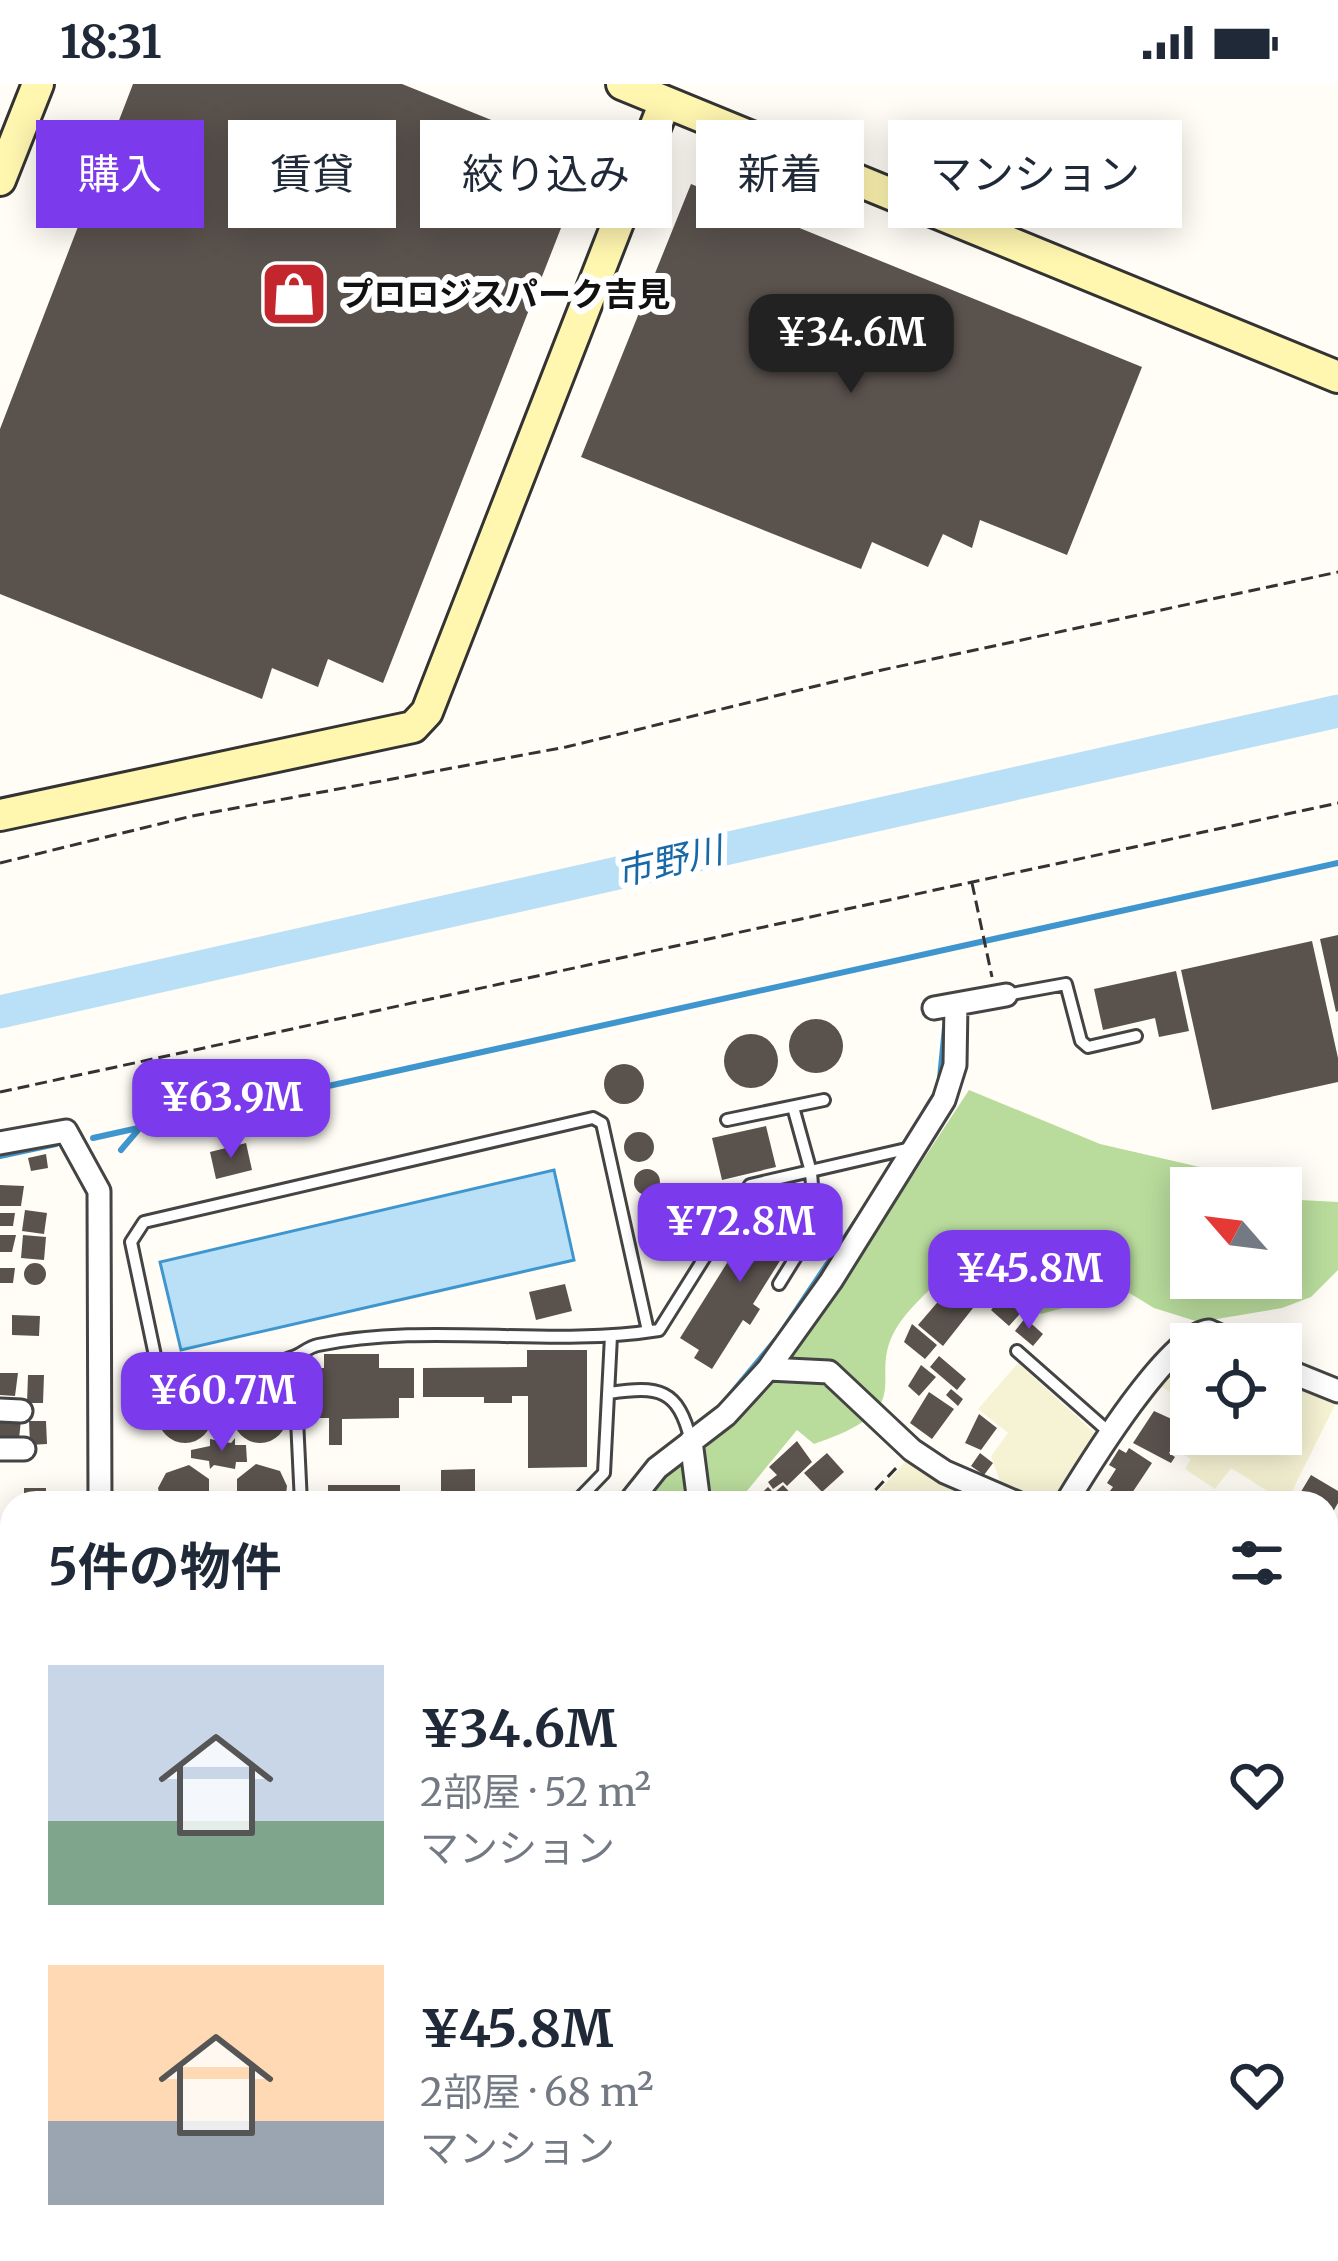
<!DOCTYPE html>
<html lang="ja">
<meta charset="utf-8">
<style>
body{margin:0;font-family:Merriweather,"Noto Sans JP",serif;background:#f2f2f3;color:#1f2937;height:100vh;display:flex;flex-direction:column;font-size:45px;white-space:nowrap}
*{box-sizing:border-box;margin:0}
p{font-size:39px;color:#747a83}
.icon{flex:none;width:66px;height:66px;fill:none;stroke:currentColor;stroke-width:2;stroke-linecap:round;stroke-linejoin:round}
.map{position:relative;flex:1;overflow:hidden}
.drawer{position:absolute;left:0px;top:1407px;width:1338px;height:771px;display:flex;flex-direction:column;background:#fff;border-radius:36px 36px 0 0;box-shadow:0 6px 30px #0003}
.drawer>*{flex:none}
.hud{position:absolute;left:36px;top:36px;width:1266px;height:108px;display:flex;gap:24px}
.needle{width:78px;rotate:298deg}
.buttons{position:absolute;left:1170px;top:1083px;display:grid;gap:24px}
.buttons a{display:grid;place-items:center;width:132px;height:132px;border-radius:0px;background:#fff;box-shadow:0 6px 30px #0003;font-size:60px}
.price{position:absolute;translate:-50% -102px;padding:0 27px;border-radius:24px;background:#7c3aed;color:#fff;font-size:39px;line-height:78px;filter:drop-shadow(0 3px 6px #0008)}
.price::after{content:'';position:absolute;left:50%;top:72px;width:36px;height:27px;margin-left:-18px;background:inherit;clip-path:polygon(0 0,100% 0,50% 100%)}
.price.selected{background:#222;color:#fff}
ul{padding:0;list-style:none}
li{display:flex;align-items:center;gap:36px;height:300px;padding:0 48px}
li span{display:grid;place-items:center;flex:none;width:336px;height:240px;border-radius:0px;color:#555}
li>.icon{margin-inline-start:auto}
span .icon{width:144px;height:144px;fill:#fffc;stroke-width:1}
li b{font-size:51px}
h2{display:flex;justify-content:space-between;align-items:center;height:144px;padding:0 48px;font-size:51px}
.tag{padding:0 42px;border-radius:0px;background:#fff;box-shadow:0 6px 30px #0003;font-size:42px;line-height:108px}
.tag.selected{background:#7c3aed;color:#fff}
.status{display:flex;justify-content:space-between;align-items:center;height:84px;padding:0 60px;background:#fff;direction:ltr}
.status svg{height:33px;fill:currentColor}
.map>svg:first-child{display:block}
</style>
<div class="status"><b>18:31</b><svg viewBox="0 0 49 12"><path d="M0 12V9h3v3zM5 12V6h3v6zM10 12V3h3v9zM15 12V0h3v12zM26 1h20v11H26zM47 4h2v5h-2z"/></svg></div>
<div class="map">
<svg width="1338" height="2177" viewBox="0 0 1338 2177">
<rect width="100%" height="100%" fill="#fffdf5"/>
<path fill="#f6f3d4" d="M1191 1261V1321L1159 1301Z
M1018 1279 1098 1352 1058 1419H1029L1002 1403 991 1372 1008 1349 978 1325Z
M1281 1290 1338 1315 1286 1419 1231 1384 1215 1405 1185 1385 1191 1375 1176 1366 1191 1344V1350H1281Z
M911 1371 1000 1419H869Z
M1003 2166H1171L1156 2177H990Z"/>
<path fill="#b9dc9c" d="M969 1006 1100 1060 1217 1087 1246 1104H1191V1194H1281V1115L1338 1118V1186L1311 1213 1282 1224 1199 1238 1154 1224 1126 1207 1041 1230 996 1195 999 1184 974 1165C951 1188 920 1211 901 1237 859 1295 929 1321 814 1360L797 1346 737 1419H639L663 1387 700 1370 788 1281Z
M0 2085 12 2095V2166H69L62 2177H0Z
M682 2166H750L739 2177H669Z"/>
<path fill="#d9e3c4" d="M366 2166H519L524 2171 519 2177H383Z"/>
<path fill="#b9e0f7" stroke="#3f96cf" stroke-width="3" d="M554 1086 574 1176 181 1266 160 1178Z"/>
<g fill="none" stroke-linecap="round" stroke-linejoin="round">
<path stroke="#3f96cf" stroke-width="6" d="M926 1025 939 1004 945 943
M93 1054 1338 779
M121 1066 138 1046
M0 1072 56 1060
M727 1315 779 1252 857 1136"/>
<path stroke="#b9e0f7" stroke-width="33" d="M0 928 1338 627"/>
</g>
<path fill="#5a524d" d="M133 0H402L588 75 383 599 328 575 318 603 272 584 262 615 0 510V345Z
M691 100 1142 283 1067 471 980 436 972 464 943 450 928 483 872 458 861 485 581 373Z
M1338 851V927L1336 928 1320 855Z
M1312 857 1338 974V998L1212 1026 1181 886Z
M1176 887 1189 947 1159 953 1155 934 1103 946 1094 905Z
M789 962a27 27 0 1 1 54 0a27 27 0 1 1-54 0Z
M724 977a27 27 0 1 1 54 0a27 27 0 1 1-54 0Z
M604 1000a20 20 0 1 1 40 0a20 20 0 1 1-40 0Z
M766 1042 776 1083 722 1096 712 1054Z
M624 1063a15 15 0 1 1 30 0a15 15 0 1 1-30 0Z
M246 1059 252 1086 216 1095 210 1068Z
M46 1070 48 1084 31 1087 28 1074Z
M634 1098a13 13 0 1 1 26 0a13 13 0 1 1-26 0Z
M0 1101 24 1102 21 1122H0Z
M642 1132a13 13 0 1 1 26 0a13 13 0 1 1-26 0Z
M764 1120 801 1143 753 1220 760 1225 750 1241 743 1236 712 1285 694 1274 699 1266 680 1254Z
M25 1126 47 1129 44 1150 22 1147Z
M0 1129H15L13 1142H0Z
M691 1134 695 1154 677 1158 673 1138Z
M0 1151H16L12 1168H0Z
M23 1151 46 1153 44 1176 21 1174Z
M976 1173 991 1187 974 1207 958 1193Z
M24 1190a11 11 0 1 1 22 0a11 11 0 1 1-22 0Z
M0 1184H15L13 1199H0Z
M954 1199 977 1219 943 1262 918 1241Z
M565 1200 572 1227 536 1236 529 1208Z
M1006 1208 1025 1224 1009 1242 991 1226Z
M12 1231 40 1232 39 1252 12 1251Z
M1025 1234 1043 1250 1033 1262 1015 1247Z
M912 1240 937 1261 925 1275 904 1258Z
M527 1266H587V1383L528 1384V1312H512V1319H484V1313H423V1284L527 1283Z
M324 1270H379V1284H414V1314H399V1334L342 1335V1361H329V1334H315V1284H324Z
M939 1272 966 1295 957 1306 930 1283Z
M921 1281 936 1293 919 1312 908 1302Z
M0 1289H18L15 1312 0 1311Z
M28 1291H44L43 1319H27Z
M951 1305 963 1315 958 1322 946 1311Z
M158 1332a27 27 0 1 1 54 0a27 27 0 1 1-54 0Z
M233 1332a27 27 0 1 1 54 0a27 27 0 1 1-54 0Z
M929 1308 954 1325 932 1355 910 1339Z
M1154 1327 1187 1342 1169 1369 1175 1373 1171 1379 1133 1359Z
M979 1330 997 1344 981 1366 965 1359Z
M0 1334 21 1336 19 1355 0 1354Z
M29 1337H46L47 1360 30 1361Z
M235 1354V1361H246L247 1378H236L235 1385 214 1381 210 1385 209 1377 191 1374V1366L210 1362V1355L231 1359Z
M797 1357 812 1378 787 1402 783 1398 773 1405 768 1398 777 1391 769 1383Z
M1129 1364 1152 1379 1128 1415 1110 1407 1113 1403 1107 1399 1116 1385 1109 1381 1119 1365 1126 1369Z
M827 1369 844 1388 822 1408 804 1389Z
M980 1369 993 1379 984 1391 971 1382Z
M256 1380 280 1387 287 1402 285 1419H237V1395Z
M189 1381 209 1395V1419H161L158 1404 166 1389Z
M475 1385V1410L441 1411V1386Z
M1311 1391 1338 1407V1419L1326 1440V1419H1306L1299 1411Z
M328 1401H400V1415L328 1416Z
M783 1401 793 1412 785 1419H751L768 1403 774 1409Z
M24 1404H46V1419H24Z
M1326 1656 1338 1667V1699L1326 1712Z
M0 1660H12V1707H3Z
M0 1711H12V1759H3Z
M1338 1819V1850L1332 1854 1326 1825Z
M1338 1911V1960L1326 1949V1923Z
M1338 2076V2117L1336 2120 1326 2112V2092Z
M151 2166H187L175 2177H152L146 2171Z
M218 2166H291L279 2177H228Z
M312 2166H321L335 2177H307Z
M329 2166H357L361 2169 355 2177H343Z
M766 2166 782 2167 788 2174 753 2177Z
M1247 2166 1253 2171 1280 2166 1272 2177H1239Z"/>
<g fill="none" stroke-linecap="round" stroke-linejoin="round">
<defs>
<path id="lane" d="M1006 911 1066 900 1081 957 1088 963 1136 952
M727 1036 824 1016
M779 1200 815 1142 811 1088 793 1023
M648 1247 602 1039 593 1034 144 1138 131 1158 157 1281C192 1298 258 1287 293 1273 302 1270 308 1263 318 1261 430 1238 547 1264 659 1246L750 1101 915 1063
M1017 1267 1110 1349
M294 1273 301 1419
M609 1309C659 1302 678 1304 691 1357
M220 1344 221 1287
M575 1419 604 1389 611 1252"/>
<path id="street" d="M934 924 1006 911
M0 1059 66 1047 99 1107 100 1419
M1281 1284 1338 1307
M768 1285 829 1288 912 1366 945 1388 1017 1419
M0 1326 21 1327
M691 1357 699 1419
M0 1365H24
M629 1419 657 1384 726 1331 768 1285 831 1197 944 1016 955 981 956 920
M1066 1419C1088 1383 1169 1250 1209 1247L1238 1260
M1326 1607 1338 1614
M1326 1754 1338 1747
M0 1923 12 1918
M0 2076 12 2086
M105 2166 117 2177
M659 2177 670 2166
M976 2177 989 2166
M1168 2177 1176 2173 1182 2177"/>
<path id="secondary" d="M622 0 1338 293
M0 96 38 0
M0 731 413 643 427 628 665 18
M0 1470H12
M1326 2037 1338 2045"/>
</defs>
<use href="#lane" stroke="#444" stroke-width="16"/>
<use href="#street" stroke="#444" stroke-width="27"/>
<use href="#secondary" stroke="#333" stroke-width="36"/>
<path stroke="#333" stroke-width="3" stroke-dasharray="12 6" stroke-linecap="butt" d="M0 779 192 732 566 663 882 586 1338 488
M972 799 992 893
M0 1008 1338 719
M863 1419 899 1381"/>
<use href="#lane" stroke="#fff" stroke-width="10"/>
<use href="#street" stroke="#fff" stroke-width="21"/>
<use href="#secondary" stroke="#fff6b0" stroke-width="30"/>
</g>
<defs>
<symbol id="shop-square" viewBox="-11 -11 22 22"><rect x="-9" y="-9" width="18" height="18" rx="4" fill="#c4262e" stroke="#fff"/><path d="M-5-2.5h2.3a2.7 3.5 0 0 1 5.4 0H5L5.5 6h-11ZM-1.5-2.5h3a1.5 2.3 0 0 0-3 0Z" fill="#fff"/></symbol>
</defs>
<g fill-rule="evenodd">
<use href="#shop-square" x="256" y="172" width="76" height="76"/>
</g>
<g text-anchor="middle" stroke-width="12" stroke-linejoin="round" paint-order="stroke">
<g font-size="33" font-weight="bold" fill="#111" stroke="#fff" text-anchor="start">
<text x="340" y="222">プロロジスパーク吉見</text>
</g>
<g font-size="36" font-style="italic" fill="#1768a6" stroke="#fff">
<text transform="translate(669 777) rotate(-13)" y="13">市野川</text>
</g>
</g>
</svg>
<div class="buttons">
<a><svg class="needle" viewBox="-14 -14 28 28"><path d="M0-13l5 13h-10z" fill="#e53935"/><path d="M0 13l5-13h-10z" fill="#747a83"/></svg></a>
<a><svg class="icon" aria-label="locate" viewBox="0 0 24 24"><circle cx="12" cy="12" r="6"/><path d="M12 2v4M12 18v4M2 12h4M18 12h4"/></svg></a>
</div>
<b class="price selected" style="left:851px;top:312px">¥34.6M</b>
<b class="price" style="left:231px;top:1077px">¥63.9M</b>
<b class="price" style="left:740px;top:1201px">¥72.8M</b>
<b class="price" style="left:1029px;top:1248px">¥45.8M</b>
<b class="price" style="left:222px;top:1370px">¥60.7M</b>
<div class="hud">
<a class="tag selected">購入</a>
<a class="tag">賃貸</a>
<a class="tag">絞り込み</a>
<a class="tag">新着</a>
<a class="tag">マンション</a>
</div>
<section class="drawer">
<h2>5件の物件<svg class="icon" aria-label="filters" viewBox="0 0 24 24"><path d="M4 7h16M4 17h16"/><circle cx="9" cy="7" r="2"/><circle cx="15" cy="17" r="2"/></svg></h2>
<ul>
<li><span style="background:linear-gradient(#c9d6e8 65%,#7fa58c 0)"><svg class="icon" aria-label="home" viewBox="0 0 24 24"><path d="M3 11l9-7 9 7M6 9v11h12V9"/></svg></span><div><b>¥34.6M</b><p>2部屋 · 52 m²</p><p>マンション</p></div><svg class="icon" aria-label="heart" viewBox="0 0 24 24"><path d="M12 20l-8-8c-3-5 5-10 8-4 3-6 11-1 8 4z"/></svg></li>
<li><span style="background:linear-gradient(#ffd9b3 65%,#9aa5b1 0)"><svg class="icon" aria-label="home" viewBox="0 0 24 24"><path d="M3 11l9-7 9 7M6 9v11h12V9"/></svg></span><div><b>¥45.8M</b><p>2部屋 · 68 m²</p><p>マンション</p></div><svg class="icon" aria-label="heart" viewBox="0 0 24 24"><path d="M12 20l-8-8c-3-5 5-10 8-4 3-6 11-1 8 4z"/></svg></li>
</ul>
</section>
</div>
